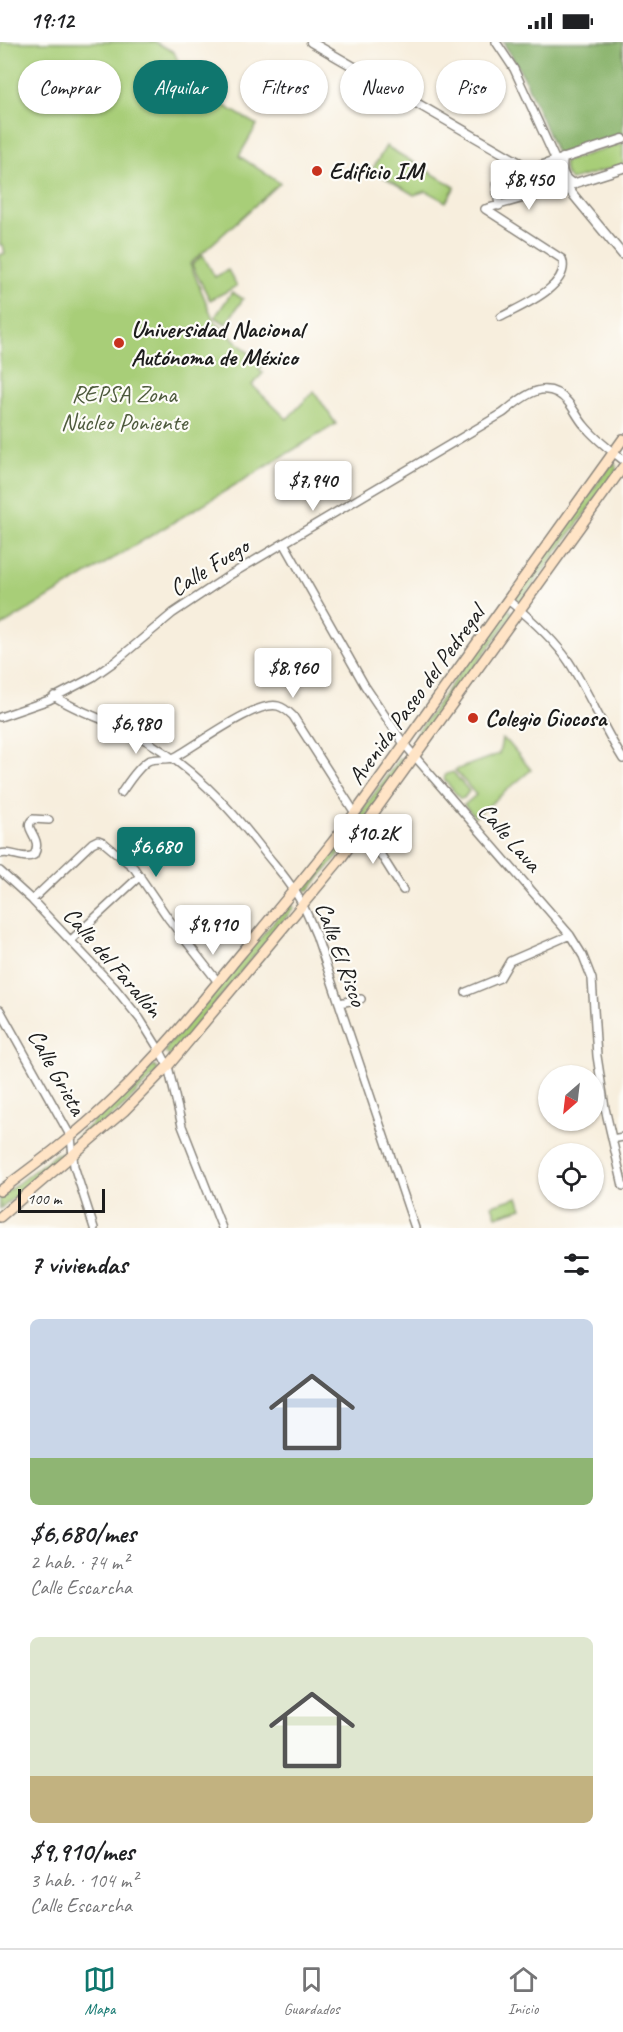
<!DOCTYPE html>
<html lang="es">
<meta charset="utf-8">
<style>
body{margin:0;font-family:Caveat,sans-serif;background:#f6f6f6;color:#202124;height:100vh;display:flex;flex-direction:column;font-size:22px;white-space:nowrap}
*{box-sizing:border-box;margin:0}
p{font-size:20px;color:#757577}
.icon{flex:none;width:33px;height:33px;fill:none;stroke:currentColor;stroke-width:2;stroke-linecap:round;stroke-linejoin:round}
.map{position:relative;height:1186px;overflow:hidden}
.drawer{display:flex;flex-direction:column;background:#fff;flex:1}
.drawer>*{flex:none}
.guide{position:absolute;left:18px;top:18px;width:588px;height:54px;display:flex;gap:12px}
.needle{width:39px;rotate:208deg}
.fabs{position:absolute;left:538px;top:1023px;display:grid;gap:12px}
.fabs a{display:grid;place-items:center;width:66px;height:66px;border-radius:50%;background:#fff;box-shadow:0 2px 4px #0004;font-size:30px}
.scale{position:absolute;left:18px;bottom:15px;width:87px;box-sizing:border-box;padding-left:6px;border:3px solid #1c1c1c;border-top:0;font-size:16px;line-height:21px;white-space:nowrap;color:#1c1c1c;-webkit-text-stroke:4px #fdfcf7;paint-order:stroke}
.price{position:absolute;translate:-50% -51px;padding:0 14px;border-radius:6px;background:#fff;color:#222;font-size:20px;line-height:39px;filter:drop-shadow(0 2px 3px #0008)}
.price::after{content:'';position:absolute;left:50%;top:36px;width:18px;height:14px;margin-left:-9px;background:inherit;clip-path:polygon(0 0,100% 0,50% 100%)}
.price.active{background:#0f766e;color:#fff}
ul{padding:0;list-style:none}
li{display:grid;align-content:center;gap:12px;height:318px;padding:0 30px}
li span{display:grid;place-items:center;height:186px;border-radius:9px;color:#555}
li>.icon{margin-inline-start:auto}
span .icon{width:108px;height:108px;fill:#fffc;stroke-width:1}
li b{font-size:26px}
h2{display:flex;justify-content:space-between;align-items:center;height:72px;padding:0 30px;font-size:26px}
.pill{padding:0 21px;border-radius:27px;background:#fff;box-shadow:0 2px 4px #0004;font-size:21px;line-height:54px}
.pill.active{background:#0f766e;color:#fff}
.status{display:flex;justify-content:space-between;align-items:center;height:42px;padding:0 30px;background:#fff;direction:ltr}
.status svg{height:16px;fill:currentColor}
.tabs{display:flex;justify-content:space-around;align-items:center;height:84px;border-top:2px solid #e0e0e0;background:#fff;font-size:16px;color:#757577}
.tabs a{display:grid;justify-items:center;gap:3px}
.tabs .active{color:#0f766e}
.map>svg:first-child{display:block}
</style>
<div class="status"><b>19:12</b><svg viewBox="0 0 49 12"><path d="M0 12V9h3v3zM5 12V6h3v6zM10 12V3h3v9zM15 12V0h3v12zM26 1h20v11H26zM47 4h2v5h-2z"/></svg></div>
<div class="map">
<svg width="623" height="1186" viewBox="0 0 623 1186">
<rect width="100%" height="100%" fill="#fdfcf7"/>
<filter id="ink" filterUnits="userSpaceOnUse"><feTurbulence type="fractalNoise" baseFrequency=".0167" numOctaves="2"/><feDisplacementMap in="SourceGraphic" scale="12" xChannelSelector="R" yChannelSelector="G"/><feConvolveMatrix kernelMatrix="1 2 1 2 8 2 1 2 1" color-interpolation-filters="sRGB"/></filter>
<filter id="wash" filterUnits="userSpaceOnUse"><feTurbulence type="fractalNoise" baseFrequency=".008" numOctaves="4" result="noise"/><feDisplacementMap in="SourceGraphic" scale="24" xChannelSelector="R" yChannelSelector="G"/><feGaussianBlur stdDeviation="1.35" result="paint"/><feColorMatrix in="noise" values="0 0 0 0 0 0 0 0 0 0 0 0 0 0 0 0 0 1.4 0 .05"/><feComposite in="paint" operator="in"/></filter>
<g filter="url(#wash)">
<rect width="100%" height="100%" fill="#f7eedd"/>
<path fill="#a8ce78" stroke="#62754a" stroke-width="1.5" d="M0 0H155L174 10 189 43 257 83 239 114 280 141 190 222 214 279 262 323 259 328 263 331 252 343 287 377 314 349 336 382 0 585V213L5 211 3 203H0Z
M623 101V123L571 138 566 133 563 120Z
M386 104 455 145 446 160 426 149 414 153 372 128Z
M555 123 560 126 563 138 562 140 545 133 548 126Z
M203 213 215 235 228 228 237 244 210 258 192 223Z
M232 250 243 257 226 282 215 275Z
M611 422H615L617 428 521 559H518L516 554Z
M505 568H510L512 573 422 698H418L415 693Z
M502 697 508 700 531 728 475 775 464 763 476 753 455 728 499 712Z
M399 717 404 718 405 722 336 816 309 848H305L304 843 355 778Z
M453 730 469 749 464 756 460 757 444 737 446 732Z
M290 861 294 866 171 1014 165 1011 168 1003Z
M154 1023 157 1026V1030L124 1064 82 1099 79 1098 77 1095Z
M62 1111 63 1117 0 1167V1155L56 1112Z
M518 1155 522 1166 496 1174 492 1163Z"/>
<path fill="#86b168" stroke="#516642" stroke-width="1.5" d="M503 0H623V92L557 113 524 35Z"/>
</g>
<g filter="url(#ink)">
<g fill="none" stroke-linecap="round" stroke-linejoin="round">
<defs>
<path id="minor" d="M496 0 514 27 556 119
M502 137 531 127
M499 164 496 142 502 137 511 116
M485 167 562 217C572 244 519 265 501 275
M485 167 566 144
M284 501 365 644 404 702 570 893 583 914 592 937 597 1014 605 1066 623 1144
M508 558C530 576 554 597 569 620 589 651 603 686 623 717
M54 654C79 671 109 678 136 693 190 722 229 764 266 812 278 827 292 842 301 860 307 870 311 882 316 893L415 1186
M0 675 49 658 93 635 117 618 173 571 230 533 503 371C523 355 545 334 568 360 574 367 578 376 584 383 595 397 609 407 623 418
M121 751C128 741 137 726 148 719 156 715 167 719 175 715 196 704 256 658 278 664 285 666 289 670 293 674L355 771
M364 786 403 848
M0 812C12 808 22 819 34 813 44 795 21 787 33 777L49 778
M0 829 32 858 115 946 140 977 160 1009 168 1024 182 1084 222 1186
M32 858 92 801 98 798 103 800 134 826 168 876 218 940
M71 898 140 834
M466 950 500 936 510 919 570 893
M339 961 361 957
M0 968 71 1095 74 1124 94 1186
M612 1097 623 1095"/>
<path id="tertiary" d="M311 0 558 143 566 144 623 126
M563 116C561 128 562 137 574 142
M531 127 623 97
M566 144 623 213"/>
<path id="secondary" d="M0 1149C39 1120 78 1091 113 1057 159 1013 199 963 240 913 279 866 318 820 355 771L623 397
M0 1175 124 1069 168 1024 339 819 623 425"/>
</defs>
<use href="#minor" stroke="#8a857c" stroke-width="10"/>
<use href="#tertiary" stroke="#8a857c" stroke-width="11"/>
<use href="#secondary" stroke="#8a857c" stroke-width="12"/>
<use href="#minor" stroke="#fff" stroke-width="7"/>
<use href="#tertiary" stroke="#fff" stroke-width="8"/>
<use href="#secondary" stroke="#ffe4c6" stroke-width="9"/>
</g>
</g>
<g fill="#c8321e" stroke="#fdfcf7" stroke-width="2">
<circle cx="317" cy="129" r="6"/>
<circle cx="119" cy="301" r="6"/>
<circle cx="473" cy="676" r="6"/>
</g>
<g text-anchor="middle" stroke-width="4.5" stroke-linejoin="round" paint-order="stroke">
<g font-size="24" font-weight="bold" fill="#1c1c1c" stroke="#fdfcf7" text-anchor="start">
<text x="329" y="137">Edificio IM</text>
<text x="131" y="295">Universidad Nacional<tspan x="131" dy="28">Autónoma de México</tspan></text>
<text x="485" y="684">Colegio Giocosa</text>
</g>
<g font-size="24" fill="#4d5a3c" stroke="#fdfcf7">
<text x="124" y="360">REPSA Zona<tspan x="124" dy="28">Núcleo Poniente</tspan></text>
</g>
<g font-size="24" fill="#1c1c1c" stroke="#fdfcf7">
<text transform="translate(209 525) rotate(-32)" y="8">Calle Fuego</text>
<text transform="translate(416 653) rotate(-54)" y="8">Avenida Paseo del Pedregal</text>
<text transform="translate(510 795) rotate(49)" y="8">Calle Lava</text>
<text transform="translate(341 912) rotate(70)" y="8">Calle El Risco</text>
<text transform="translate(113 920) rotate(49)" y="8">Calle del Farallón</text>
<text transform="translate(57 1030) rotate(61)" y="8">Calle Grieta</text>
</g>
</g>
</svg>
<div class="fabs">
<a><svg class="needle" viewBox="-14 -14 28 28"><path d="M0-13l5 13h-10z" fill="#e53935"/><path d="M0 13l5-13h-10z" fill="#757577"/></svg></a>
<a><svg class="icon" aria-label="locate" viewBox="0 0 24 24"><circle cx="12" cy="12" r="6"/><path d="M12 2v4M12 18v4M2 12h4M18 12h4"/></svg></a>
</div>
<div class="scale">100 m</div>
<b class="price" style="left:529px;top:169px">$8,450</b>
<b class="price" style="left:313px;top:470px">$7,940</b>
<b class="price" style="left:293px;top:657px">$8,960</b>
<b class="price" style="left:136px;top:713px">$6,980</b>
<b class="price" style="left:373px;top:823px">$10.2K</b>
<b class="price active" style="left:156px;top:836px">$6,680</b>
<b class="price" style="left:213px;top:914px">$9,910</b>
<div class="guide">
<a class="pill">Comprar</a>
<a class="pill active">Alquilar</a>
<a class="pill">Filtros</a>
<a class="pill">Nuevo</a>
<a class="pill">Piso</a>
</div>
</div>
<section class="drawer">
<h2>7 viviendas<svg class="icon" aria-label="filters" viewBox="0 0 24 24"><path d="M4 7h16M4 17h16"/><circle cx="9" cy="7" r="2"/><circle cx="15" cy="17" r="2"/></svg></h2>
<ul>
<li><span style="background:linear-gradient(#c9d6e8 75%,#8fb573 0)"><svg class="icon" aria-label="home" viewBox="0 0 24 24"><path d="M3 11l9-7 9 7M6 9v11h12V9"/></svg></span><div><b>$6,680/mes</b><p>2 hab. · 74 m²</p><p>Calle Escarcha</p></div></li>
<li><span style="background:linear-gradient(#dfe7d0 75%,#c2b280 0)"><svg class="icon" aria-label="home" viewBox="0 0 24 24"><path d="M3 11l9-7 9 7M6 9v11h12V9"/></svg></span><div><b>$9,910/mes</b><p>3 hab. · 104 m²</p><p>Calle Escarcha</p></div></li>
</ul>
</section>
<nav class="tabs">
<a class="active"><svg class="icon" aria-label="map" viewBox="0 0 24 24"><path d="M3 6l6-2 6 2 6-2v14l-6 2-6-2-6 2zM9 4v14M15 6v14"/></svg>Mapa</a>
<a><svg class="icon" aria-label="saved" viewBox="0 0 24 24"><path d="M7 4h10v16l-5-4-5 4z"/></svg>Guardados</a>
<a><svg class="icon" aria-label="home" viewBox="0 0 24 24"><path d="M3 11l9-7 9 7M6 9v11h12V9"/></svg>Inicio</a>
</nav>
